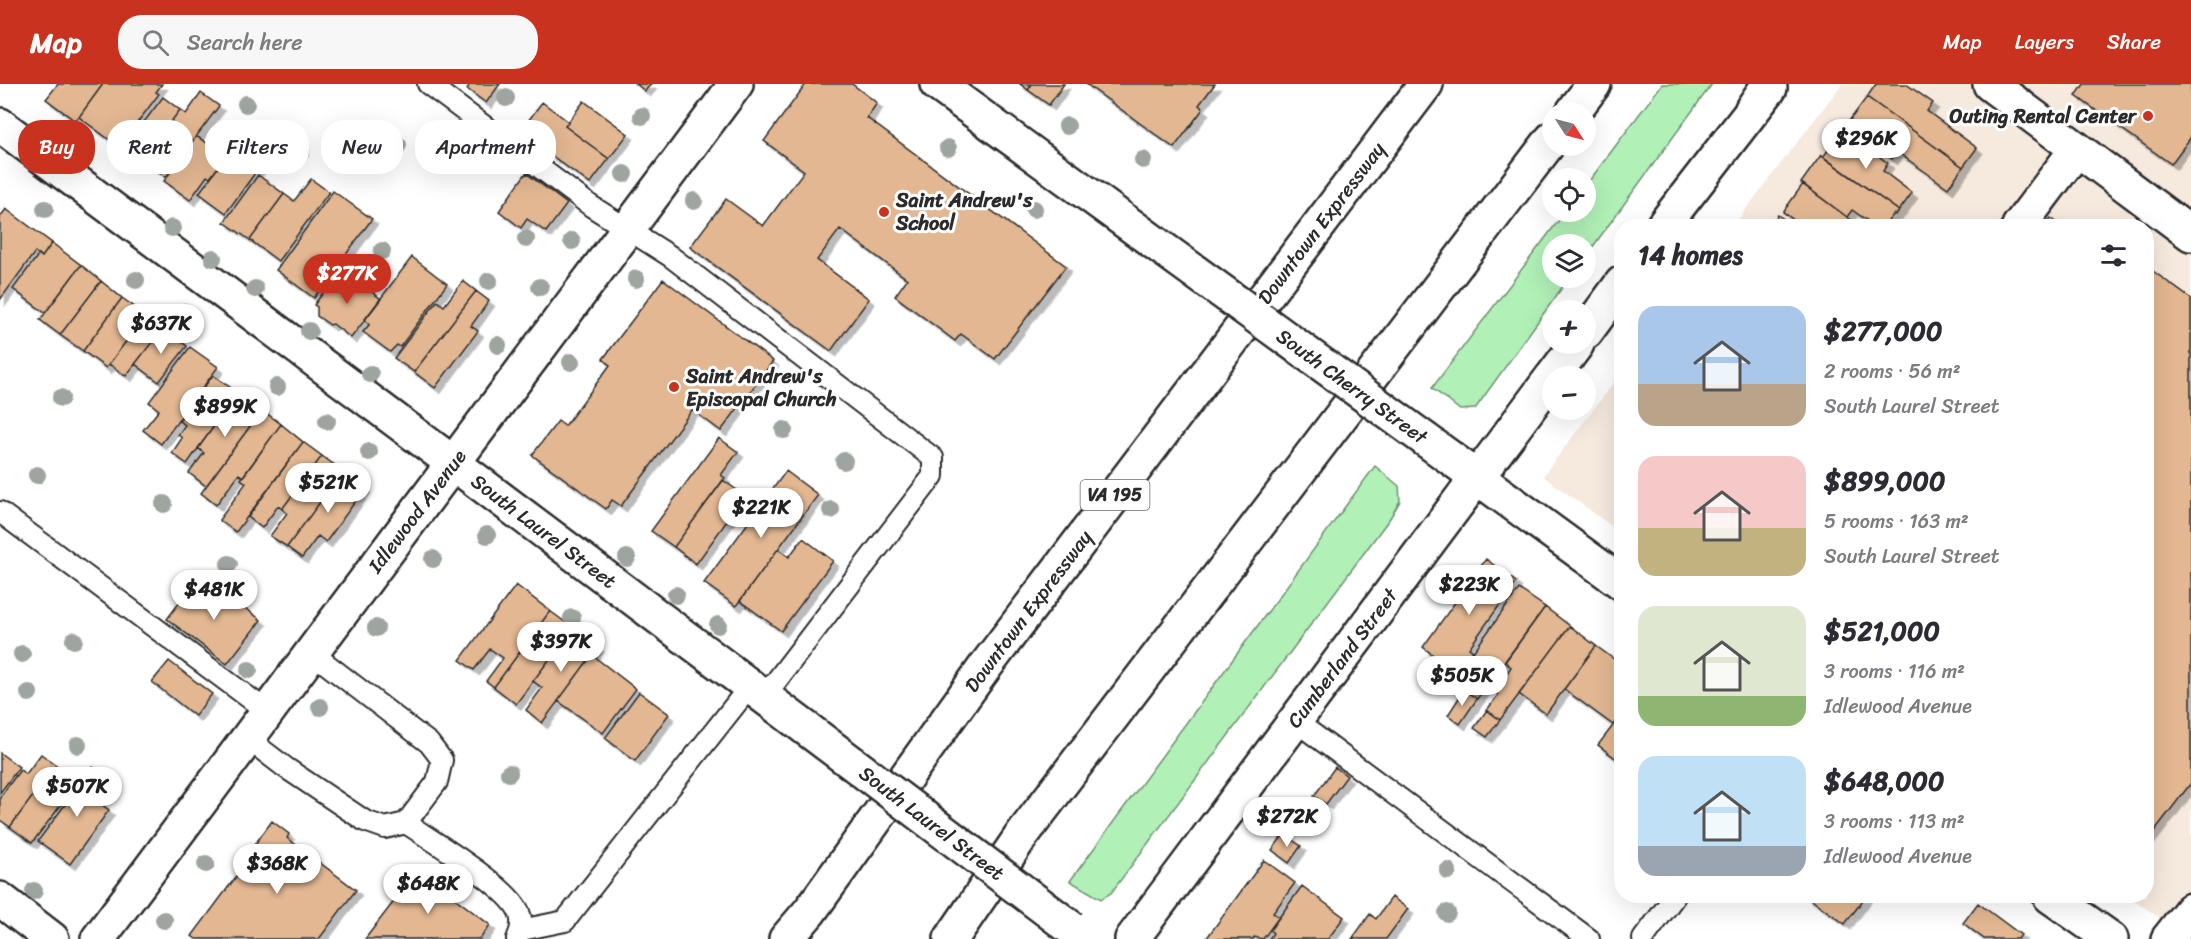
<!DOCTYPE html>
<meta charset="utf-8">
<style>
body{margin:0;font-family:Sriracha,sans-serif;background:#f7f7f7;color:#2b2b33;height:100vh;display:flex;flex-direction:column;font-size:22px;white-space:nowrap}
*{box-sizing:border-box;margin:0}
p{font-size:20px;color:#7c7c81}
.icon{flex:none;width:33px;height:33px;fill:none;stroke:currentColor;stroke-width:2;stroke-linecap:round;stroke-linejoin:round}
.map{position:relative;flex:1;overflow:hidden}
.panel{position:absolute;left:1614px;top:135px;width:540px;height:684px;display:flex;flex-direction:column;background:#fff;border-radius:24px;box-shadow:0 6px 24px #0002}
.panel>*{flex:none}
.top-card{position:absolute;left:18px;top:36px;width:570px;height:54px;display:flex;gap:12px}
.needle{width:39px;rotate:126deg}
.controls{position:absolute;left:1542px;top:18px;display:grid;gap:12px}
.controls a{display:grid;place-items:center;width:54px;height:54px;border-radius:50%;background:#fff;box-shadow:0 6px 24px #0002;font-size:30px}
.price{position:absolute;translate:-50% -51px;padding:0 14px;border-radius:21px;background:#fff;color:#222;font-size:20px;line-height:39px;filter:drop-shadow(0 2px 3px #0008)}
.price::after{content:'';position:absolute;left:50%;top:36px;width:18px;height:14px;margin-left:-9px;background:inherit;clip-path:polygon(0 0,100% 0,50% 100%)}
.price.selected{background:#c8321e;color:#fff}
ul{padding:0;list-style:none}
li{display:flex;align-items:center;gap:18px;height:150px;padding:0 24px}
li span{display:grid;place-items:center;flex:none;width:168px;height:120px;border-radius:18px;color:#555}
li>.icon{margin-inline-start:auto}
span .icon{width:72px;height:72px;fill:#fffc;stroke-width:1}
li b{font-size:26px}
h2{display:flex;justify-content:space-between;align-items:center;height:72px;padding:0 24px;font-size:26px}
.pill{padding:0 21px;border-radius:24px;background:#fff;box-shadow:0 6px 24px #0002;font-size:21px;line-height:54px}
.pill.selected{background:#c8321e;color:#fff}
header{display:flex;align-items:center;gap:36px;box-sizing:border-box;height:84px;padding:0 30px;background:#c8321e;color:#fff}
header strong{font-size:28px}
nav{display:flex;gap:33px;margin-inline-start:auto;font-size:21px}
.search{width:420px;height:54px;background:#f7f7f7;display:flex;align-items:center;gap:15px;box-sizing:border-box;padding:0 21px;border-radius:24px;color:#7c7c81;font-size:22px}
.map>svg:first-child{display:block}
</style>
<header>
<strong>Map</strong>
<div class="search"><svg class="icon" aria-label="search" viewBox="0 0 24 24"><circle cx="10" cy="10" r="6"/><path d="M15 15l6 6"/></svg>Search here</div>
<nav><a>Map</a><a>Layers</a><a>Share</a></nav>
</header>
<div class="map">
<svg width="2191" height="855" viewBox="0 0 2191 855">
<defs>
<filter id="shadow"><feDropShadow dx="5.5" dy="5.5" stdDeviation="0" flood-color="#0004"/></filter>
</defs>
<rect width="100%" height="100%" fill="#fff"/>
<filter id="ink" filterUnits="userSpaceOnUse"><feTurbulence type="fractalNoise" baseFrequency=".0167" numOctaves="2"/><feDisplacementMap in="SourceGraphic" scale="12" xChannelSelector="R" yChannelSelector="G"/><feConvolveMatrix kernelMatrix="1 2 1 2 8 2 1 2 1" color-interpolation-filters="sRGB"/></filter>
<g filter="url(#ink)">
<path fill="#f6e9de" d="M1842 0H2191V855L2128 812H2146V142H1733Z
M1621 289V449L1543 392Z"/>
<path fill="#b1f0b7" stroke="#6e8e71" stroke-width="1.5" d="M1662 0H1712L1586 172V160H1552V194H1569L1475 325 1460 326 1432 304 1565 128H1586V101Z
M1375 382 1399 402 1400 417 1390 434 1111 809 1101 815 1070 797Z"/>
<path fill="#e2b792" stroke="#2b2b2b" stroke-width="1.5" filter="url(#shadow)" d="M58 0H103L79 33 74 36 46 15Z
M103 0H162L156 8 159 10 119 63 79 33Z
M470 0H500L486 19 467 5Z
M636 0H651L645 7Z
M806 0H852L877 19 867 34 1066 182 995 275 961 250 955 257 895 212 907 195 840 145 817 176 869 215 831 267 690 163 726 115 763 142 804 87 764 57Z
M1020 0H1032L1028 6Z
M1032 0H1064L1049 21 1028 6Z
M1086 0H1215L1199 21 1203 25 1174 64Z
M1876 0H1906L1933 19 1927 27 1977 64 1963 83 1867 13Z
M2084 0H2191V53L2171 80 2076 12Z
M201 9 219 22 166 93 142 75 180 26 186 30Z
M163 13 180 26 142 75 125 63Z
M1867 13 1963 83 1948 104 1897 68 1892 75 1846 41Z
M584 17 628 50 609 75 565 42Z
M542 18 569 38 565 42 609 75 590 100 520 48Z
M219 44 237 57 210 94 207 92 190 116 164 97 196 52 210 61 217 51 215 50Z
M1843 46 1888 79 1883 87 1912 109 1899 127 1823 73Z
M256 50 274 63 226 129 199 109 228 70 237 77Z
M1821 71 1899 127 1896 131 1894 130 1884 142H1875L1852 126 1847 133 1801 99Z
M526 89 567 120 546 148 527 135 521 144 499 127Z
M258 91 284 110 250 156 224 138Z
M311 95 329 108 278 177 250 156 284 110 294 117Z
M1803 100 1847 133 1860 142H1802L1783 128Z
M333 107 372 135 314 214 276 186Z
M6 125 52 159 42 173 35 168 0 216V133Z
M1778 131 1794 142H1769Z
M2051 134 2062 142H2044Z
M52 159 81 181 45 229 13 205 39 170 42 173Z
M412 173 447 200 400 263 397 261 390 268 363 248 369 241 365 235Z
M81 181 101 197 60 251 40 236Z
M2146 182 2191 215V699L2146 758Z
M346 188 381 215 351 254 333 240 330 241 317 232V223L314 221 326 205 331 208Z
M663 195 773 277 721 347 692 326 621 422 612 416 606 425 532 371 558 337 565 342 610 281 603 275Z
M101 197 122 214 83 267 60 251Z
M463 197 476 207 414 288 394 274 437 217 444 222Z
M476 207 489 217 471 242 478 247 435 304 414 288Z
M122 214 146 231 106 284 83 267Z
M146 231 163 244 126 292 109 280Z
M163 244 187 262 159 298 135 280Z
M190 263 218 283 161 360 143 346 159 326 149 318Z
M213 291 238 309 187 380 172 369 182 354 178 351 185 341 179 337Z
M238 309 262 326 206 402 189 389 204 369 198 364Z
M262 326 281 340 243 393 239 390 216 421 201 409Z
M281 340 303 358 236 448 219 436 246 399 241 395Z
M719 354 738 368 721 391 725 394 674 463 651 447Z
M303 358 322 372 282 425 278 422 262 444 248 433Z
M322 372 343 387 287 463 270 452 287 429 282 425Z
M343 387 365 404 326 458 318 452 302 474 287 463Z
M786 387 818 411 736 522 704 499Z
M723 396 745 412 696 480 674 463Z
M803 454 833 477 781 547 740 517 778 465 789 473Z
M1486 475 1516 498 1469 564 1473 567 1457 590 1423 563Z
M196 496 214 510 218 504 261 536 227 580 167 535Z
M516 501 550 527 494 603 486 597 503 574 490 565 474 586 460 576Z
M1519 505 1545 523 1477 615 1458 601 1462 594 1457 590Z
M1545 523 1570 542 1500 636 1487 626 1498 611 1495 607 1511 583 1505 578Z
M550 527 573 544 516 620 494 603Z
M1570 542 1596 562 1546 630 1519 610Z
M573 544 598 563 542 639 526 626 542 604 533 597Z
M1596 562 1622 581V630L1613 641 1564 605Z
M592 571 636 605 603 649 558 617Z
M169 577 212 610 195 632 152 598Z
M1464 606 1477 615 1460 640 1448 631Z
M639 608 669 630 635 677 605 654Z
M1487 626 1500 636 1487 653 1474 644Z
M1622 630V679L1598 661Z
M0 669 19 683 0 709Z
M41 670 56 681 10 743 0 736V713L20 686 26 690Z
M56 681 72 692 57 713 64 717 32 759 10 743Z
M93 683 111 696 96 716 109 726 70 780 38 757Z
M1335 683 1347 692 1326 720 1314 712Z
M272 737 289 750 287 754 356 806 319 855H196L192 852 244 782 241 779Z
M1284 750 1301 762 1289 779 1272 766Z
M1264 776 1295 799 1273 829 1279 833 1263 855 1254 853 1253 855H1206Z
M418 786 490 841 480 855H365Z
M1302 802 1344 833 1328 855H1269L1273 849 1270 846Z
M1806 812H1866L1845 840Z
M1392 813 1408 825 1386 855H1352L1370 830 1376 835Z
M1978 819 2021 851 2018 855H1984L1963 839Z"/>
<g fill="none" stroke-linecap="round" stroke-linejoin="round">
<defs>
<path id="lane" d="M428 0 591 122 670 172 933 374V392L764 613
M0 428 268 628
M312 569 429 659 442 676 437 698 406 739
M1294 636 1589 855
M248 655 286 684 365 737 385 744 406 739C432 757 508 802 519 828 523 837 521 847 517 855
M521 846 565 837 750 602
M1643 855 1675 812"/>
<path id="street" d="M1990 0 2191 150
M0 41 453 379
M2019 142 2077 65
M0 815 52 855"/>
<path id="secondary" d="M937 0 1162 164
M1663 142 1770 4
M1586 248 1622 199
M1553 292 1577 260
M1426 356 1622 499
M453 379 807 645
M2050 812 2111 855
M98 855 736 0
M1132 855 1552 293"/>
<path id="primary" d="M2168 855 2191 826"/>
<path id="highway" d="M1752 25 1769 0
M1573 28 1594 0
M786 855 810 827 985 583 1426 0
M951 855 1022 751 1552 55"/>
</defs>
<use href="#lane" stroke="#2b2b2b" stroke-width="24"/>
<use href="#street" stroke="#2b2b2b" stroke-width="38"/>
<use href="#secondary" stroke="#2b2b2b" stroke-width="38"/>
<use href="#primary" stroke="#2b2b2b" stroke-width="38"/>
<use href="#highway" stroke="#2b2b2b" stroke-width="38"/>
<use href="#lane" stroke="#fff" stroke-width="20"/>
<use href="#street" stroke="#fff" stroke-width="33"/>
<use href="#secondary" stroke="#fff" stroke-width="33"/>
<use href="#primary" stroke="#fff" stroke-width="33"/>
<use href="#highway" stroke="#fff" stroke-width="33"/>
<defs>
<path id="secondary-bridge" d="M1162 164 1426 356
M807 645 1071 844"/>
</defs>
<use href="#secondary-bridge" stroke="#2b2b2b" stroke-width="38" stroke-linecap="butt"/>
<use href="#secondary-bridge" stroke="#fff" stroke-width="33"/>
</g>
<g fill="#9da59e">
<circle cx="506" cy="14" r="9"/>
<circle cx="246" cy="20" r="9"/>
<circle cx="642" cy="32" r="9"/>
<circle cx="1067" cy="42" r="9"/>
<circle cx="69" cy="59" r="9"/>
<circle cx="398" cy="61" r="9"/>
<circle cx="948" cy="64" r="9"/>
<circle cx="301" cy="68" r="9"/>
<circle cx="1143" cy="76" r="9"/>
<circle cx="624" cy="90" r="9"/>
<circle cx="694" cy="117" r="9"/>
<circle cx="45" cy="125" r="9"/>
<circle cx="1034" cy="125" r="9"/>
<circle cx="172" cy="144" r="9"/>
<circle cx="526" cy="155" r="9"/>
<circle cx="572" cy="157" r="9"/>
<circle cx="382" cy="167" r="9"/>
<circle cx="213" cy="174" r="9"/>
<circle cx="636" cy="195" r="9"/>
<circle cx="136" cy="196" r="9"/>
<circle cx="489" cy="197" r="9"/>
<circle cx="540" cy="203" r="9"/>
<circle cx="255" cy="205" r="9"/>
<circle cx="185" cy="228" r="9"/>
<circle cx="309" cy="247" r="9"/>
<circle cx="498" cy="261" r="9"/>
<circle cx="571" cy="278" r="9"/>
<circle cx="370" cy="290" r="9"/>
<circle cx="277" cy="303" r="9"/>
<circle cx="61" cy="314" r="9"/>
<circle cx="327" cy="337" r="9"/>
<circle cx="784" cy="346" r="9"/>
<circle cx="369" cy="368" r="9"/>
<circle cx="844" cy="377" r="9"/>
<circle cx="37" cy="391" r="9"/>
<circle cx="164" cy="420" r="9"/>
<circle cx="831" cy="426" r="9"/>
<circle cx="487" cy="451" r="9"/>
<circle cx="627" cy="474" r="9"/>
<circle cx="433" cy="475" r="9"/>
<circle cx="229" cy="480" r="9"/>
<circle cx="676" cy="511" r="9"/>
<circle cx="572" cy="534" r="9"/>
<circle cx="718" cy="541" r="9"/>
<circle cx="376" cy="544" r="9"/>
<circle cx="74" cy="556" r="9"/>
<circle cx="22" cy="570" r="9"/>
<circle cx="249" cy="586" r="9"/>
<circle cx="29" cy="609" r="9"/>
<circle cx="320" cy="623" r="9"/>
<circle cx="78" cy="661" r="9"/>
<circle cx="509" cy="689" r="9"/>
<circle cx="206" cy="780" r="9"/>
<circle cx="1448" cy="787" r="9"/>
<circle cx="34" cy="807" r="9"/>
<circle cx="1447" cy="829" r="9"/>
<circle cx="164" cy="836" r="9"/>
</g>
</g>
<g fill="#c8321e" stroke="#fff" stroke-width="2">
<circle cx="2148" cy="32" r="6"/>
<circle cx="884" cy="128" r="6"/>
<circle cx="674" cy="303" r="6"/>
</g>
<g text-anchor="middle" stroke-width="6" stroke-linejoin="round" paint-order="stroke">
<rect fill="#fff" stroke="#6b6b6b" stroke-width="1.5" x="1080.5" y="396" width="69" height="30" rx="4.5"/>
<g font-size="18" font-weight="bold" fill="#2b2b2b">
<text x="1115" y="417">VA 195</text>
</g>
<g font-size="20" font-weight="bold" fill="#2b2b2b" stroke="#fff" text-anchor="start">
<text x="2136" y="39" text-anchor="end">Outing Rental Center</text>
<text x="896" y="123">Saint Andrew's<tspan x="896" dy="23">School</tspan></text>
<text x="686" y="299">Saint Andrew's<tspan x="686" dy="23">Episcopal Church</tspan></text>
</g>
<g font-size="20" fill="#2b2b2b" stroke="#fff">
<text transform="translate(1321 139) rotate(-53)" y="7">Downtown Expressway</text>
<text transform="translate(1352 302) rotate(36)" y="7">South Cherry Street</text>
<text transform="translate(417 427) rotate(-53)" y="7">Idlewood Avenue</text>
<text transform="translate(544 447) rotate(37)" y="7">South Laurel Street</text>
<text transform="translate(1028 527) rotate(-53)" y="7">Downtown Expressway</text>
<text transform="translate(1342 574) rotate(-53)" y="7">Cumberland Street</text>
<text transform="translate(932 739) rotate(37)" y="7">South Laurel Street</text>
</g>
</g>
</svg>
<div class="controls">
<a><svg class="needle" viewBox="-14 -14 28 28"><path d="M0-13l5 13h-10z" fill="#e53935"/><path d="M0 13l5-13h-10z" fill="#7c7c81"/></svg></a>
<a><svg class="icon" aria-label="locate" viewBox="0 0 24 24"><circle cx="12" cy="12" r="6"/><path d="M12 2v4M12 18v4M2 12h4M18 12h4"/></svg></a>
<a><svg class="icon" aria-label="layers" viewBox="0 0 24 24"><path d="M12 4l9 5-9 5-9-5zM3 14l9 5 9-5"/></svg></a>
<a>+</a>
<a>−</a>
</div>
<b class="price" style="left:1866px;top:86px">$296K</b>
<b class="price selected" style="left:347px;top:221px">$277K</b>
<b class="price" style="left:161px;top:271px">$637K</b>
<b class="price" style="left:225px;top:354px">$899K</b>
<b class="price" style="left:328px;top:430px">$521K</b>
<b class="price" style="left:761px;top:455px">$221K</b>
<b class="price" style="left:1469px;top:532px">$223K</b>
<b class="price" style="left:214px;top:537px">$481K</b>
<b class="price" style="left:561px;top:589px">$397K</b>
<b class="price" style="left:1462px;top:623px">$505K</b>
<b class="price" style="left:77px;top:734px">$507K</b>
<b class="price" style="left:1287px;top:764px">$272K</b>
<b class="price" style="left:277px;top:811px">$368K</b>
<b class="price" style="left:428px;top:831px">$648K</b>
<div class="top-card">
<a class="pill selected">Buy</a>
<a class="pill">Rent</a>
<a class="pill">Filters</a>
<a class="pill">New</a>
<a class="pill">Apartment</a>
</div>
<section class="panel">
<h2>14 homes<svg class="icon" aria-label="filters" viewBox="0 0 24 24"><path d="M4 7h16M4 17h16"/><circle cx="9" cy="7" r="2"/><circle cx="15" cy="17" r="2"/></svg></h2>
<ul>
<li><span style="background:linear-gradient(#a9c7e8 65%,#b9a48a 0)"><svg class="icon" aria-label="home" viewBox="0 0 24 24"><path d="M3 11l9-7 9 7M6 9v11h12V9"/></svg></span><div><b>$277,000</b><p>2 rooms · 56 m²</p><p>South Laurel Street</p></div></li>
<li><span style="background:linear-gradient(#f6c9c9 60%,#c2b280 0)"><svg class="icon" aria-label="home" viewBox="0 0 24 24"><path d="M3 11l9-7 9 7M6 9v11h12V9"/></svg></span><div><b>$899,000</b><p>5 rooms · 163 m²</p><p>South Laurel Street</p></div></li>
<li><span style="background:linear-gradient(#dfe7d0 75%,#8fb573 0)"><svg class="icon" aria-label="home" viewBox="0 0 24 24"><path d="M3 11l9-7 9 7M6 9v11h12V9"/></svg></span><div><b>$521,000</b><p>3 rooms · 116 m²</p><p>Idlewood Avenue</p></div></li>
<li><span style="background:linear-gradient(#bfe0f5 75%,#9aa5b1 0)"><svg class="icon" aria-label="home" viewBox="0 0 24 24"><path d="M3 11l9-7 9 7M6 9v11h12V9"/></svg></span><div><b>$648,000</b><p>3 rooms · 113 m²</p><p>Idlewood Avenue</p></div></li>
</ul>
</section>
</div>
